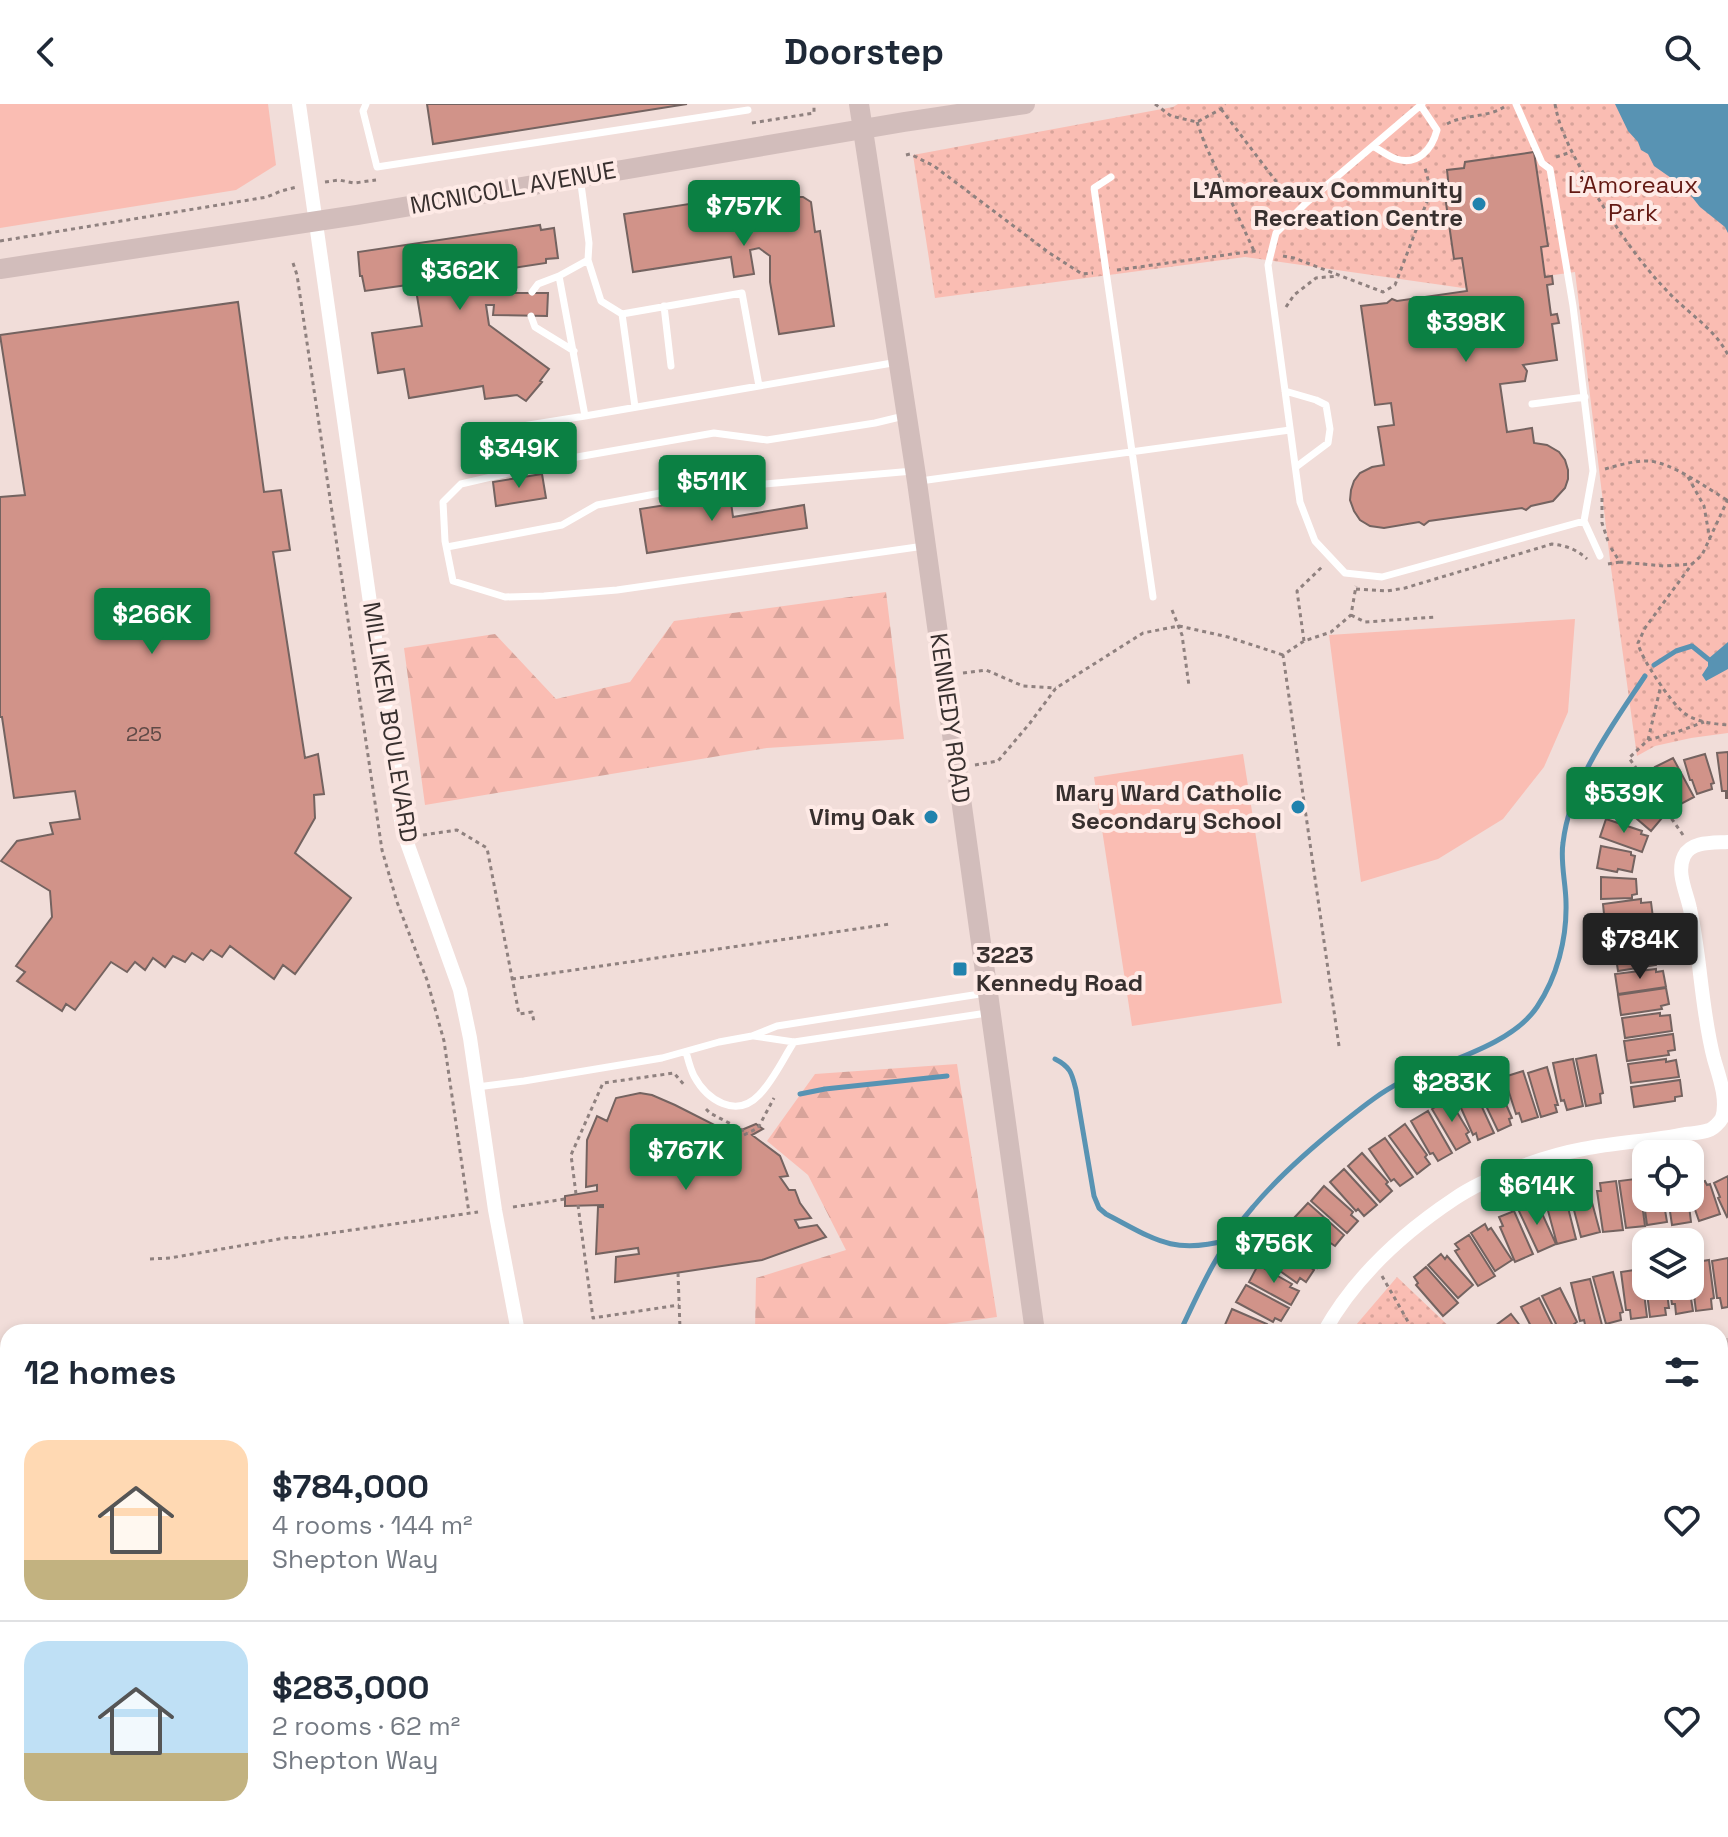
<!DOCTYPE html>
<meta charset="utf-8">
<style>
body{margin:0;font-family:"Space Grotesk",sans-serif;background:#f6f6f7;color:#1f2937;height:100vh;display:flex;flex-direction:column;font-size:30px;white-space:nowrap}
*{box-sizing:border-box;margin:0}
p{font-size:26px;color:#747a83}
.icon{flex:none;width:44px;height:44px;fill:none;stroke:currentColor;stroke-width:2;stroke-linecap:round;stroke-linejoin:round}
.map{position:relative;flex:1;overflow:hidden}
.side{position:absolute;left:0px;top:1220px;width:1728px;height:514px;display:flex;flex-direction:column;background:#fff;border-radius:24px 24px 0 0;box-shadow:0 4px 12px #0003}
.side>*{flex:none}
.buttons{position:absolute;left:1632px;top:1036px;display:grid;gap:16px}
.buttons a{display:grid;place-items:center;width:72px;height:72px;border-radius:16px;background:#fff;box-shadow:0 4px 12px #0003;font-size:40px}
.price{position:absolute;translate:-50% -68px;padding:0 18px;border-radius:8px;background:#0b8043;color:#fff;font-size:26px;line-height:52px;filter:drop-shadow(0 2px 4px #0008)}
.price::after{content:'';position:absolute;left:50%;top:48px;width:24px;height:18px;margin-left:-12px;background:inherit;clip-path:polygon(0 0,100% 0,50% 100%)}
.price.current{background:#222;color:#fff}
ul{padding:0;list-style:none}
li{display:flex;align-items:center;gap:24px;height:200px;padding:0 24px}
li+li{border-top:2px solid #e0e1e3}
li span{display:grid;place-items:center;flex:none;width:224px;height:160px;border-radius:24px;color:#555}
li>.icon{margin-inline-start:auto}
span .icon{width:96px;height:96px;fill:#fffc;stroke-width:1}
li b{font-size:34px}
h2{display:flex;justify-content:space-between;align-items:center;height:96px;padding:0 24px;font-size:34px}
header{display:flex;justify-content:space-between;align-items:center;height:104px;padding:0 24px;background:#fff;font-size:36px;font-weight:800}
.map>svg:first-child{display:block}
</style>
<header><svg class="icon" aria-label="back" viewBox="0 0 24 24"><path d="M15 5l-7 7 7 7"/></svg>Doorstep<svg class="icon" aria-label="search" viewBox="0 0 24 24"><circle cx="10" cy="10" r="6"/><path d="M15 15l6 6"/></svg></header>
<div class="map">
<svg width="1728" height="1733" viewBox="0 0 1728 1733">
<defs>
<pattern id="forest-firs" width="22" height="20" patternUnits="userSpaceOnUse" patternTransform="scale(2)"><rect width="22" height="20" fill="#fabdb3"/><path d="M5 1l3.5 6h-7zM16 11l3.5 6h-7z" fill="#d7a39a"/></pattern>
<pattern id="park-dots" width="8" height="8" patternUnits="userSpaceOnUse" patternTransform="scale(2)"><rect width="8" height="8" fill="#fabdb3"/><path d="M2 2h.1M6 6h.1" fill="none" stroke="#d7a39a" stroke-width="1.8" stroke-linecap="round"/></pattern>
</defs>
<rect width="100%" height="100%" fill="#f1ddd9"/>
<path fill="#fabdb3" d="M0 0H268L276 61 236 86 0 124Z
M1575 515 1568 608 1544 663 1503 715 1438 755 1361 778 1329 531Z
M1243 650 1282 899 1132 922 1094 673Z"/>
<path fill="url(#forest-firs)" d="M886 488 904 635 767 644 425 701 404 544 495 530 556 595 630 578 674 517Z
M957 960 997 1213 888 1228H755L756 1174 846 1146 808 1071 767 1037 815 970Z"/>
<path fill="url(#park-dots)" d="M1178 0H1728V629L1691 634 1655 642 1637 652 1611 464 1575 168 1463 184 1245 153 935 194 913 51 1173 3Z
M1397 1173 1455 1228H1350Z"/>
<path fill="#5893b3" d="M1615 0H1728V129L1725 123 1700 103 1684 83 1654 62 1648 50 1641 46 1638 38 1628 27Z
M1728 538V565L1706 577 1702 571 1708 562V555Z"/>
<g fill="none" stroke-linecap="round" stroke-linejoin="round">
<path stroke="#5893b3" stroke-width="5" d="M1654 561 1676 547 1692 542 1708 555
M1055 955C1071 963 1072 970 1076 986L1094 1092 1099 1104 1106 1110C1154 1135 1172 1151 1228 1136
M800 990 825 985 947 972
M1180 1228C1200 1185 1221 1139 1253 1103 1279 1072 1310 1045 1341 1020 1360 1005 1379 989 1401 978 1442 958 1511 942 1537 903 1557 873 1567 835 1566 799 1566 780 1560 758 1563 739 1570 678 1612 622 1645 572"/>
</g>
<path fill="#d19389" stroke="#746360" stroke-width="2" d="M427 0H687L433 40Z
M1534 48 1548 142 1541 143 1545 173 1552 172 1553 180 1547 181 1551 211 1557 210 1559 219 1552 220 1557 256 1523 261 1527 267 1525 277 1500 280 1507 328 1532 324 1534 339 1547 341 1559 348 1565 356 1568 366V375L1565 384 1553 397 1531 402 1526 406 1522 404 1429 417 1424 421 1419 418 1384 424 1370 422 1360 416 1354 407 1350 396 1351 386 1354 377 1360 369 1372 363 1384 361 1378 323 1394 321 1391 299 1375 301 1361 202 1387 199 1392 195 1397 197 1467 187 1462 154 1454 155 1444 85H1449L1447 66 1464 64 1465 58Z
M768 88V94L793 90V93H803L811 98 815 128 820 127 834 222 779 230 770 178V152L759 144 750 146 754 170 734 173 731 153 633 168 624 110Z
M540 121 541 126 554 124 558 154 546 155V159L481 169 484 189H548L547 212 493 211 494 201H486L489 221 549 265 540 277 542 278 526 297 517 291 485 295 483 282 409 294 404 265 378 269 372 229 422 222 415 180 365 187 362 172H360L358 148Z
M238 198 264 388 281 386 290 446 273 448 305 654 318 650 324 690 314 691 315 714 295 749 351 794 295 870 283 861 274 875 230 842 222 853 211 846 203 856 192 849 185 858 173 852 165 863 153 854 145 866 135 858 127 868 111 858 75 906 66 900 62 907 17 877 25 868 16 862 52 813 50 787 1 757 17 737 53 730 50 719 80 715 75 687 14 694 2 613H0V393L25 391 0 231Z
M542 370 546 394 496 402 493 378Z
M730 391 733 413 804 401 807 424 647 449 640 405Z
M1728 648V694H1726V687H1722L1717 649Z
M1705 650 1714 679 1711 680 1712 685 1697 690 1692 676H1690L1684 656Z
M1673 654 1694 693 1679 701 1676 695 1673 697 1655 663Z
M1627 681 1656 705 1654 708 1662 714 1651 727 1615 696Z
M1606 715 1642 727 1641 730 1648 732 1642 748 1600 733Z
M1601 742 1631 748V751L1635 752 1632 768 1618 765 1617 768 1597 764Z
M1601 773 1636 775 1637 790 1632 791V794L1601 795Z
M1641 795V799L1651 798 1653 814 1605 820 1603 800Z
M1650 818 1651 821 1657 820 1659 836 1614 842 1611 823Z
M1660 840 1662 857 1656 858V861L1618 867 1615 847Z
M1656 865V868L1663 867 1666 883 1618 890 1615 870Z
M1666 884 1669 900 1661 902 1662 905 1621 911 1618 891Z
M1660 909V912L1670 911 1672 927 1625 934 1622 914Z
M1673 930 1675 946 1668 947 1669 951 1627 957 1624 937Z
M1596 951 1603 989 1600 990 1601 999 1586 1002 1576 955Z
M1573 955 1583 1002 1567 1006 1564 996 1561 997 1553 959Z
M1666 955V958L1676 956 1679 973 1631 979 1628 960Z
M1547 963 1558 1001H1555L1557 1008 1541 1013 1528 969Z
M1523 967 1538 1013 1522 1018 1519 1009 1516 1010 1504 973Z
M1495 975 1512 1014 1509 1015 1511 1021 1498 1027 1477 983Z
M1680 976 1682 992 1675 993V997L1634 1003 1631 983Z
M1475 988 1494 1029 1478 1036 1476 1029 1473 1031 1457 995Z
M640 989 652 991 675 1001 732 1030 756 1020 763 1025 752 1031 780 1052 788 1072 780 1073 789 1086H795L800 1099 811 1114 795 1116 799 1124 817 1121 826 1133 762 1156 615 1178 616 1153 639 1150 638 1144 596 1150 598 1103H603V1101L565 1102V1092L597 1087V1081L586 1083 587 1036 597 1012 607 1017 616 994Z
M1449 995 1469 1028 1466 1030 1470 1038 1456 1046 1432 1005Z
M1428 1007 1452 1049 1438 1057 1433 1049 1430 1050 1411 1017Z
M1405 1020 1427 1051 1425 1053 1430 1060 1417 1070 1389 1032Z
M1385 1034 1413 1073 1400 1082 1394 1075 1391 1077 1369 1045Z
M1362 1049 1388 1078 1386 1080 1392 1087 1380 1098 1348 1062Z
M1344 1065 1377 1101 1364 1112 1358 1105 1356 1107 1330 1078Z
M1728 1072V1112L1727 1113 1718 1094 1720 1093 1714 1079Z
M1644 1073H1646V1094H1663L1667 1118 1647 1121 1642 1084 1646 1083Z
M1635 1075 1636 1084H1640L1645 1122 1626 1124 1619 1077Z
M1616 1077 1623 1126 1603 1128 1597 1087H1601L1600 1079Z
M1705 1077 1707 1081 1710 1080 1720 1110 1699 1117 1692 1097 1695 1096 1690 1082Z
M1324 1082 1353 1108 1351 1111 1358 1117 1347 1129 1311 1097Z
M1584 1083 1587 1092 1590 1091 1600 1128 1581 1133 1569 1087Z
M1564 1088 1576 1135 1557 1140 1547 1103 1551 1102 1548 1093Z
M1668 1094H1688L1691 1118 1672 1121Z
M1533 1098 1537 1106 1540 1105 1556 1140 1538 1148 1518 1105Z
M1308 1099 1344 1131 1335 1142 1329 1138 1326 1142 1294 1114Z
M1514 1107 1533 1150 1515 1158 1500 1123 1503 1122 1499 1113Z
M1289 1120 1320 1142 1319 1145 1326 1151 1317 1164 1278 1136Z
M1485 1120 1488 1126 1491 1124 1512 1156 1495 1167 1471 1129Z
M1469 1131 1495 1172 1478 1182 1455 1147 1459 1145 1455 1140Z
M1275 1138 1314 1166 1306 1178 1300 1174 1297 1179 1263 1155Z
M1441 1150 1445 1155 1447 1152 1473 1181 1458 1194 1428 1161Z
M1728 1154V1203L1722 1204 1720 1194H1717L1712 1157Z
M1709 1156 1714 1194 1711 1195 1712 1205 1696 1207 1690 1159Z
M1258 1161 1292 1180 1290 1183 1299 1187 1291 1201 1249 1178Z
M1426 1163 1458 1199 1443 1212 1416 1181 1418 1179 1414 1173Z
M1646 1164V1182H1666L1669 1204H1665L1666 1211 1650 1213 1644 1165Z
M1641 1165 1647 1213 1631 1215 1630 1206H1626L1621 1168Z
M1613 1168 1623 1208 1620 1209 1621 1216 1606 1220 1593 1173Z
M1590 1175 1602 1221 1586 1225 1584 1216 1580 1217 1571 1179Z
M1246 1181 1289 1204 1281 1217 1275 1214 1273 1218 1236 1198Z
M1669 1182H1689L1693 1207 1676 1210 1675 1200H1672Z
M1560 1184 1577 1218 1574 1220 1578 1228H1560L1542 1192Z
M1539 1194 1556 1228H1534L1521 1203Z
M1232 1205 1267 1220 1266 1223 1274 1228H1236L1224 1223Z
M1511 1210 1525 1228H1500L1495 1222Z
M1720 1293H1722L1727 1332 1720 1333Z
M1728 1372V1411L1720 1412V1374Z
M196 1726V1731L236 1726 238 1733H150Z
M278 1726H417L418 1733H279Z
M640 1726H721L722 1733H641Z
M767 1726H808L809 1733H768Z
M822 1726H863L864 1733H823Z
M963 1726H1053L1054 1733H1034V1731L1019 1733H964Z
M1250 1726H1283V1729H1280L1281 1733H1251Z
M1437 1726H1472V1733H1438Z
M1554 1726H1584L1586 1733H1555Z
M1588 1726H1619V1730L1605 1733H1589Z
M1621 1726H1652L1653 1733H1622Z
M1654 1726H1684L1685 1732 1655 1733Z
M1686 1726H1716V1728L1686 1732Z
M1399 1728 1400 1733H1360L1373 1731Z"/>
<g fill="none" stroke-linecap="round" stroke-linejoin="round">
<path stroke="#8f817f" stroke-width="3" stroke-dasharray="4 4" stroke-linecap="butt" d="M1155 0 1171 12 1197 18 1221 5 1225 0
M1555 0C1560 29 1575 54 1589 79 1613 119 1637 156 1669 189 1689 210 1715 225 1728 251
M1221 5 1291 97
M1197 18 1204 38 1254 147
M752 19 814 9V0
M1447 20C1465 10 1487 14 1504 3
M906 51 910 50 934 62 1048 148 1082 170 1093 169
M1556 53 1571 48
M325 78 339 76 354 79 376 76
M0 137 267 93 281 87 297 83
M1283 152 1294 154 1383 188 1395 181 1431 87 1425 64
M293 159 297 171 382 746 397 798 427 876 444 937 469 1109
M1117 166 1254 147 1260 148
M1286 203 1294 191 1316 174 1338 172
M1605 365C1619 361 1633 357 1648 357 1671 358 1707 384 1727 396
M1688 373 1704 402 1710 436
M1602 394V419L1608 437
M1728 395 1702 451 1692 460 1645 524 1638 539C1640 553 1672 600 1684 609 1696 618 1714 620 1728 621
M1611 444 1620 458 1664 462 1692 460
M1608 460 1620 458
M1356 485 1387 487 1405 484 1552 440C1567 442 1576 445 1587 455
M1172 506 1182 531 1189 582
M1351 511 1365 518 1436 513
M1304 537 1297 487 1324 461
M963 569 986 566 1023 582 1056 584
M1648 636 1661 581
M975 661 998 657 1030 619 1056 584 1143 529 1179 522 1228 533 1283 551
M423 731 457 726 487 744 519 910 532 908 534 918
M1683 731 1629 654 1648 636 1677 628 1704 618
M512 875 890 820
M1339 942 1283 551 1304 537 1331 528 1351 511 1356 482
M706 1005 710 1009 748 1029
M744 1031 758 1024 774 994
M576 1090 571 1051 603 979 674 969 685 982
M578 1101 593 1214 679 1201
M513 1103 565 1095
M150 1155 170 1154 285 1134 303 1133 478 1108
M678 1169 680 1225
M1382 1172 1414 1228"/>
<path stroke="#fff" stroke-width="7" d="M366 0 363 7 377 63 748 6
M1422 0 1306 99 1276 129 1268 161 1300 398 1315 437 1345 469 1382 473 1584 417 1593 367 1573 202 1550 65 1542 59 1516 0
M1373 42C1380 46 1388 52 1396 55 1418 62 1432 45 1437 26L1421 2
M1111 73 1094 84 1153 493
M588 156 601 197 622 210 742 189 759 282
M532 188 538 180 559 172
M664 202 671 262
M622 210 635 303
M531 212 535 223 574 247
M1285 287 1316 296 1326 301 1330 325 1328 339 1296 363
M1532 300 1585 293
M585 312 898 258
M904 312 875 319 767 336 714 329 577 353 461 380 443 398 445 437 453 477 505 493 544 492 617 486 924 442
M491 327 585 312 559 172 588 156 589 139 580 73
M920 377 1290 326
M1584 417 1600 452
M447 443 562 421 597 401 718 378 753 381 913 367
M754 932 794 938 987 909
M686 948C688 955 690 964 694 972 707 996 736 1015 759 991 773 977 783 955 794 938
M477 983 524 977 662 954 719 938 752 932 777 922 986 889
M268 1726 269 1733
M611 1726 612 1733
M741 1726 742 1733
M874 1726 875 1733
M936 1726 937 1733
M1193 1726 1194 1733
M1235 1726 1236 1733
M907 1730V1726
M1025 1732V1733"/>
<path stroke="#fff" stroke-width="14" d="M299 0 381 576 392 639 401 716 405 733 460 886 470 934 495 1106 518 1228
M1324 1228C1354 1174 1403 1129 1454 1095 1486 1073 1545 1052 1583 1045 1617 1038 1651 1037 1685 1030 1693 1029 1702 1029 1709 1026 1713 1025 1720 1018 1722 1014 1728 996 1719 972 1714 955 1701 906 1701 854 1690 805 1687 789 1676 769 1684 752 1691 737 1714 739 1728 738
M1720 1471 1728 1467
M1720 1572 1728 1607
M572 1726 573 1733
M1314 1726 1315 1733"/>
<path stroke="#d2bdbb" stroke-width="20" d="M859 0 917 378 1035 1228
M0 165 357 111 904 18 1025 0
M1720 1245 1728 1244
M1107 1726 1113 1733
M1519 1726 1520 1733"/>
<defs>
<path id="rail" d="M0 1270 8 1327
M65 1726 66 1733"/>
</defs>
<use href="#rail" stroke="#534948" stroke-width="8"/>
<use href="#rail" stroke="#feeae6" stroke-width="5" stroke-dasharray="15" stroke-linecap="butt"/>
</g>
<g fill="#2182ad" stroke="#feeae6" stroke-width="3">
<circle cx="1479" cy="100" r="8"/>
<circle cx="1298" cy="703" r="8"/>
<circle cx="931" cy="713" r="8"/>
<rect x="952" y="857" width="16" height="16" rx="4"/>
</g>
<g text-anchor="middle" stroke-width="8" stroke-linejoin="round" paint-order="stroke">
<g font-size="20" fill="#5e4946">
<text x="144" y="637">225</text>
</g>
<g font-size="24" fill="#631913" stroke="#feeae6">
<text x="1633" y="89">L'Amoreaux<tspan x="1633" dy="28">Park</tspan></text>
</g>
<g font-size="24" fill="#38302f" stroke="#feeae6">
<text transform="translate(513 84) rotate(-10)" y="8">MCNICOLL AVENUE</text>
<text transform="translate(950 614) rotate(82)" y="8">KENNEDY ROAD</text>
<text transform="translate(390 618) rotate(81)" y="8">MILLIKEN BOULEVARD</text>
</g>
<g font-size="24" font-weight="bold" fill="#38302f" stroke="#feeae6" text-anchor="end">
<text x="1463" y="94">L’Amoreaux Community<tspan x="1463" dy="28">Recreation Centre</tspan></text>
<text x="1282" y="697">Mary Ward Catholic<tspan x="1282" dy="28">Secondary School</tspan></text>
<text x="915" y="721">Vimy Oak</text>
<text x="976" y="859" text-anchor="start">3223<tspan x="976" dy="28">Kennedy Road</tspan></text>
</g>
</g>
</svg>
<div class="buttons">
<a><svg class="icon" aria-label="locate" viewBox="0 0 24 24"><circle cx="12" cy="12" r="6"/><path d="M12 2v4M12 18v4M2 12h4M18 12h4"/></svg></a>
<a><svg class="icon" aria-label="layers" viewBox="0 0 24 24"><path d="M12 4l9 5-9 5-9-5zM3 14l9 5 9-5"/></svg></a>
</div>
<b class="price" style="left:744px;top:144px">$757K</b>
<b class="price" style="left:460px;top:208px">$362K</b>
<b class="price" style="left:1466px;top:260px">$398K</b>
<b class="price" style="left:519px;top:386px">$349K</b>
<b class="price" style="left:712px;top:419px">$511K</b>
<b class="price" style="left:152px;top:552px">$266K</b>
<b class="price" style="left:1624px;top:731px">$539K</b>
<b class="price current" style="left:1640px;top:877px">$784K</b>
<b class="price" style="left:1452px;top:1020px">$283K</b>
<b class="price" style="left:686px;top:1088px">$767K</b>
<b class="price" style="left:1537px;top:1123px">$614K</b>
<b class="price" style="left:1274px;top:1181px">$756K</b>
<section class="side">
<h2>12 homes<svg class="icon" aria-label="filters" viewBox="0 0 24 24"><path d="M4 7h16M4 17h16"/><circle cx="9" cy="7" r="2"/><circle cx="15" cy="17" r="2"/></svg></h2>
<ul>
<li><span style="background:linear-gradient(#ffd9b3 75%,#c2b280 0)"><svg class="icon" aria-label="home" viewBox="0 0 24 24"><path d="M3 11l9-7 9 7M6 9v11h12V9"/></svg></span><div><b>$784,000</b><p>4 rooms · 144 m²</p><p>Shepton Way</p></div><svg class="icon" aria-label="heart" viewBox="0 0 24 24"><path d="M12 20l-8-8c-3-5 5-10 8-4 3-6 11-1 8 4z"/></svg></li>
<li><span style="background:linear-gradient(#bfe0f5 70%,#c2b280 0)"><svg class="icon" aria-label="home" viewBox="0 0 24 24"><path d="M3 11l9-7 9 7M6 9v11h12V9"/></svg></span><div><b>$283,000</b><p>2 rooms · 62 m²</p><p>Shepton Way</p></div><svg class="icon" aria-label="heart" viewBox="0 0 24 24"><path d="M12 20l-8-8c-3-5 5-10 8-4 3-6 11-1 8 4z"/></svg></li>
</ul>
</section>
</div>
